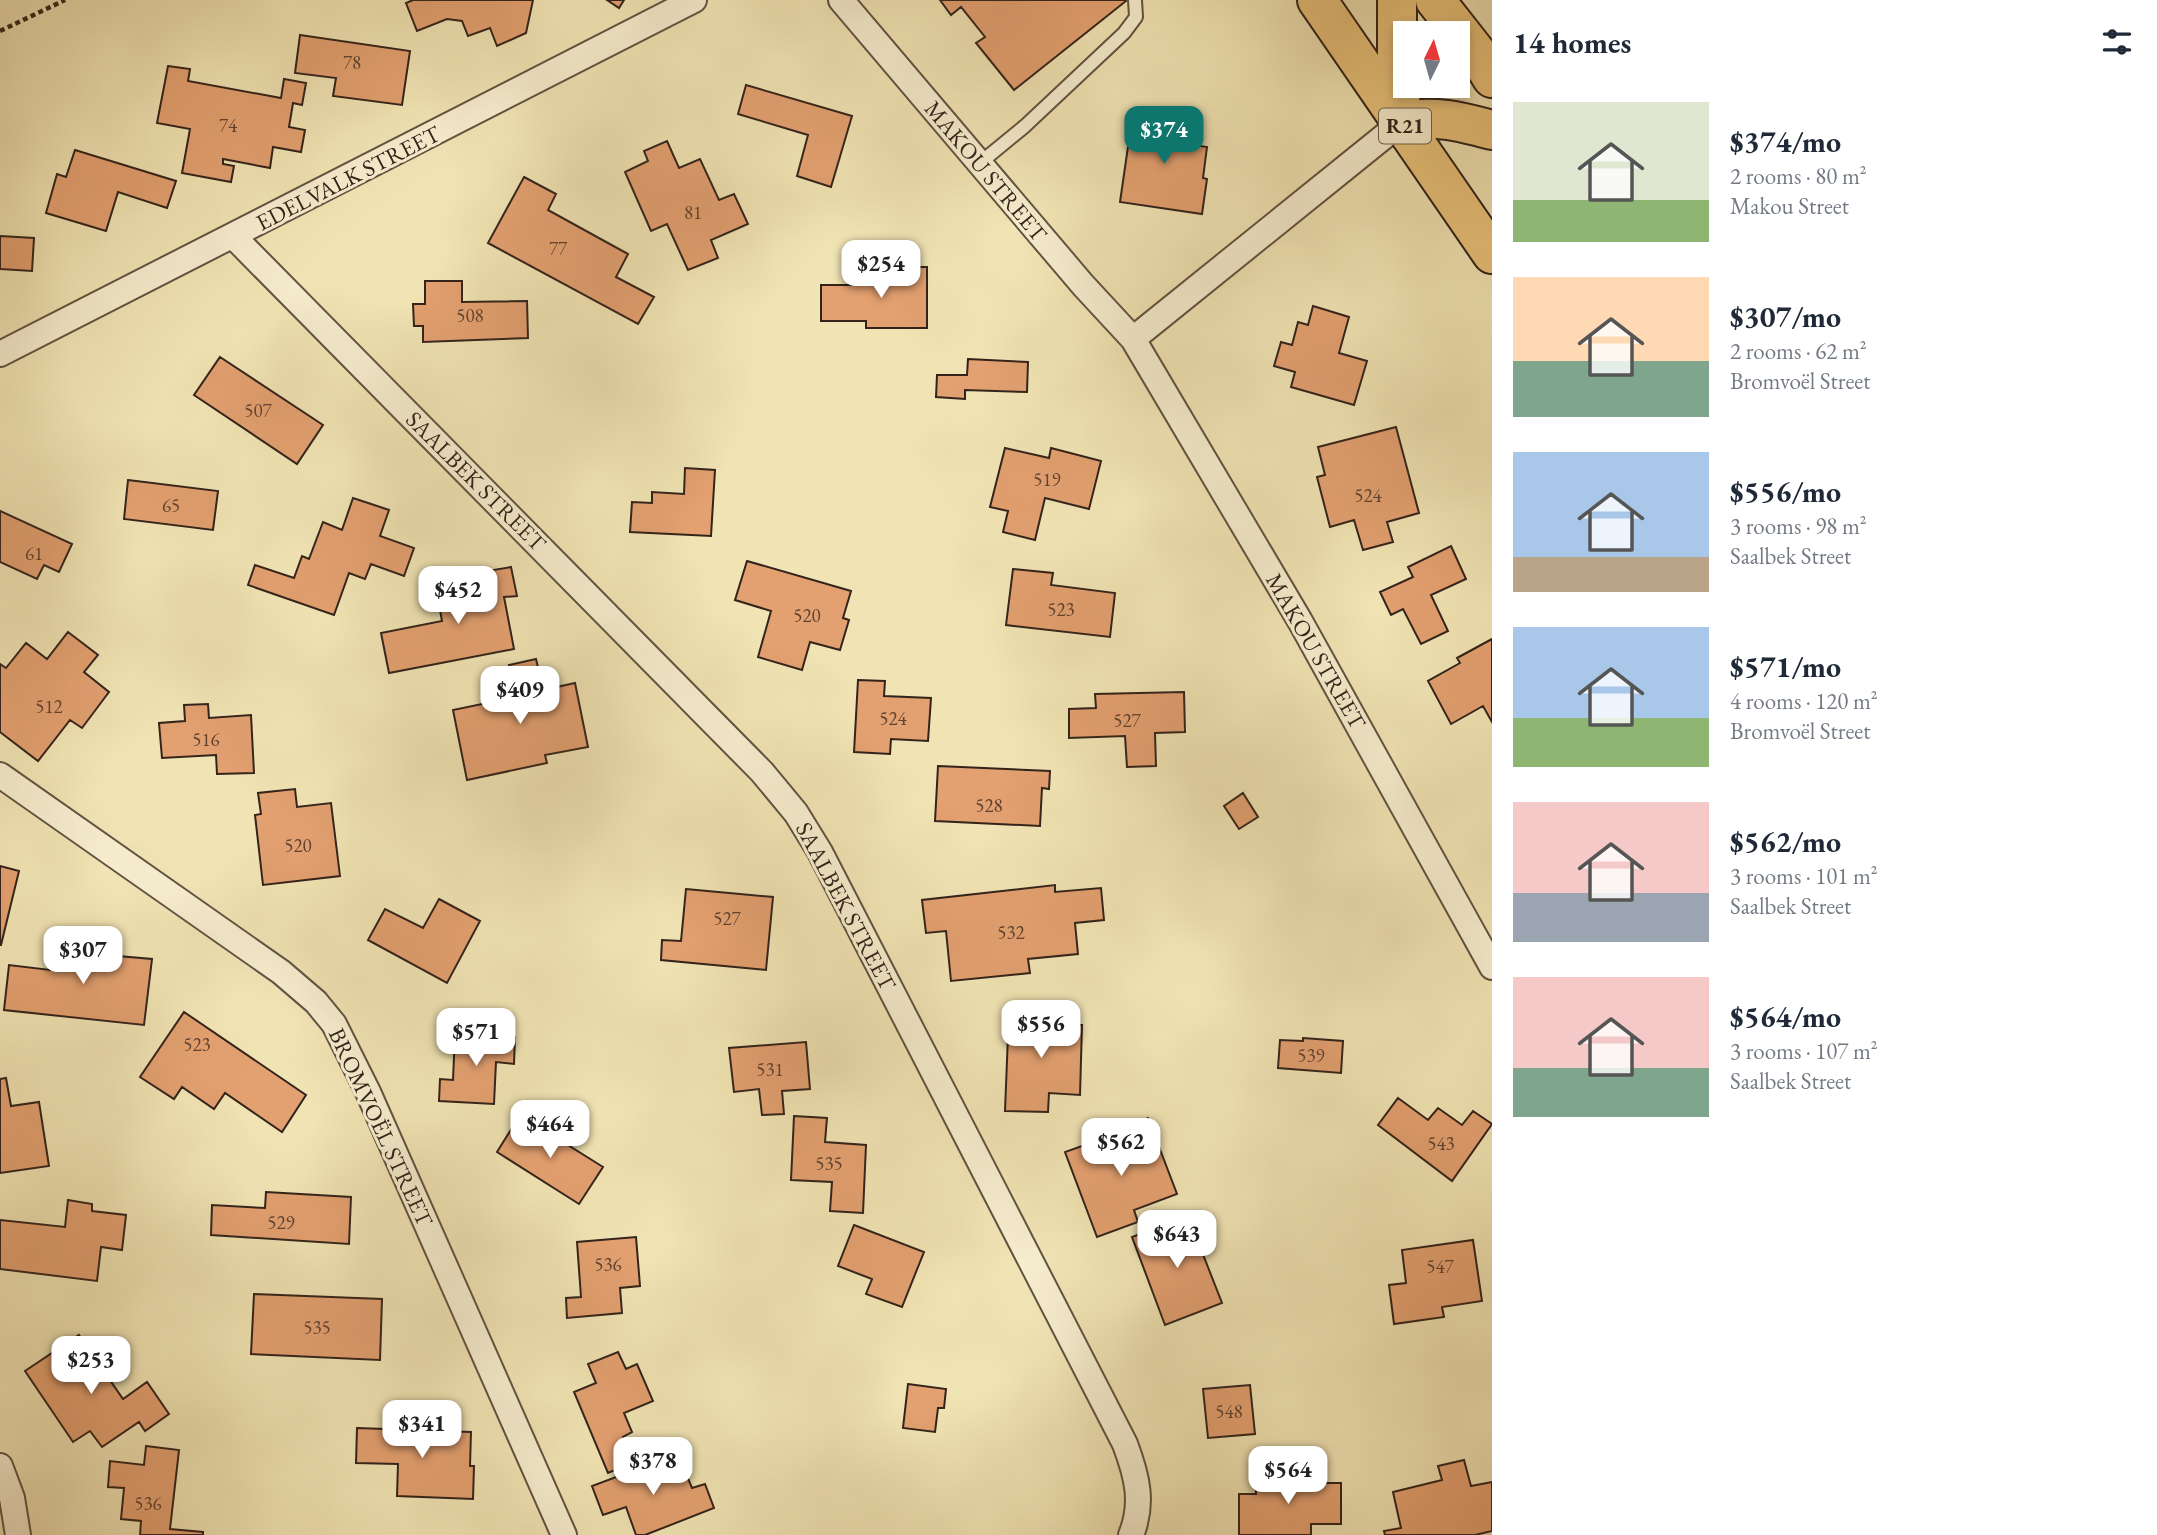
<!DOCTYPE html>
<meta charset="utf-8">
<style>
body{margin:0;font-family:"EB Garamond",serif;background:#f2f2f3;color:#1f2937;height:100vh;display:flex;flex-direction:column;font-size:26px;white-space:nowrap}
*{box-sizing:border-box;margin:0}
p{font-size:23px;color:#747a83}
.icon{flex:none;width:38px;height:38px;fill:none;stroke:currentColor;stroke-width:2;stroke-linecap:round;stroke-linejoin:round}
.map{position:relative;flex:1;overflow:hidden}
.side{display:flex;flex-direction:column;background:#fff;width:665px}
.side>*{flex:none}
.needle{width:46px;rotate:5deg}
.buttons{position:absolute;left:1393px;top:21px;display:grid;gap:14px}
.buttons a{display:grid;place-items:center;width:77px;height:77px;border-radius:0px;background:#fff;box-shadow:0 4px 10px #0003;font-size:35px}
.price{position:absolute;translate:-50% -60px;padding:0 16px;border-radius:14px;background:#fff;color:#222;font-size:23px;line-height:46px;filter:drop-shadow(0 2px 4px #0008)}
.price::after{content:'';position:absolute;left:50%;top:42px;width:21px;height:16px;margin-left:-10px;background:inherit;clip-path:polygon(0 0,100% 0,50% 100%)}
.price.active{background:#0f766e;color:#fff}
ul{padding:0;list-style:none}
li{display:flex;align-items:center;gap:21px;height:175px;padding:0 21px}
li span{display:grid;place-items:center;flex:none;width:196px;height:140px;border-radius:0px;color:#555}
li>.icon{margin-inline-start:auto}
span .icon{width:84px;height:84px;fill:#fffc;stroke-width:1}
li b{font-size:30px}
h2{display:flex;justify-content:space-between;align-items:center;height:84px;padding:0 21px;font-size:30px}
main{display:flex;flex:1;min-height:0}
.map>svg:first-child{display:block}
</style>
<main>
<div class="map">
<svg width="1492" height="1535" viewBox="0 0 1492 1535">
<rect width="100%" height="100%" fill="#f1e4b4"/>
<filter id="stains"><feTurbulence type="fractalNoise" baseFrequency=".00286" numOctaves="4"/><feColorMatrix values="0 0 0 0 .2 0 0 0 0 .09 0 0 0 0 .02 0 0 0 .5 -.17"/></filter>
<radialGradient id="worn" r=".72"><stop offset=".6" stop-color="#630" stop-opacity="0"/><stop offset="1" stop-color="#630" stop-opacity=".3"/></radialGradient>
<path fill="#e3a070" stroke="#33231b" stroke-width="2" d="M413 0H533L526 33 497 46 490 28 468 36 462 21 447 19 417 31 406 3Z
M607 0H624L619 8Z
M940 0H1125L1126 1 1014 90 976 43 985 37 961 7 951 15Z
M300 35 410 51 402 105 333 96 336 78 295 73Z
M168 66 190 69 188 81 281 98 284 79 306 83 302 105 293 103 289 127 305 130 301 152 273 147 270 168 223 159V164L234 166 231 182 182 173 190 129 157 123Z
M746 85 852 116 831 187 797 176 808 135 738 114Z
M1133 112 1191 121 1188 144 1207 147 1203 178 1207 179 1202 214 1120 202Z
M667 141 679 168 700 159 719 200 734 194 748 224 711 240 718 258 688 270 667 224 651 231 625 172 648 161 644 151Z
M75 150 176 181 167 208 118 192 106 231 46 213 57 174 66 177Z
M524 177 556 194 548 210 628 254 616 277 654 297 638 324 488 243Z
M0 236 34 238 32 271 0 269Z
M875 267H927V328H866V321H821V285H875Z
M425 281H462V302L527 301 528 338 423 342V326H414L413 304H425Z
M1313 306 1349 317 1339 353 1367 361 1354 405 1291 387 1295 372 1274 366 1281 342 1292 345 1298 322 1308 325Z
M220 357 323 425 297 464 194 395Z
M968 359 1028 362 1027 392 965 390V399L936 397 937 375H967Z
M1396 427 1419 513 1387 522 1393 542 1363 550 1354 520 1330 527 1317 477 1325 475 1318 447Z
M1005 448 1049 458 1051 448 1101 461 1089 509 1045 498 1035 540 1003 532 1008 511 990 507Z
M685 468 715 470 711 536 630 532 632 502 652 503V492L684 494Z
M128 480 218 491 213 530 124 519Z
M353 498 389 510 380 536 414 548 404 576 371 564 365 579 349 573 334 615 248 585 255 565 294 578 302 556 309 559 323 522 342 530Z
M0 511 72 544 59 572 44 565 37 579 0 562Z
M1451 546 1466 579 1431 595 1448 631 1421 644 1403 609 1391 615 1380 592 1413 577 1408 567Z
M747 561 851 591 843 618 849 620 840 650 810 642 802 670 758 657 771 611 735 600Z
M511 567 517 596 504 597 514 649 389 673 381 633 442 621 438 599 467 593 464 575Z
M1013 569 1053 573 1051 585 1115 593 1110 637 1006 625Z
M68 632 98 655 84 672 109 692 82 728 70 720 38 761 0 732V664L6 668 26 643 47 659Z
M1492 639V722L1483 706 1451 724 1428 681 1460 663 1457 658Z
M536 659 543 690 575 683 588 747 545 755 547 763 467 780 453 710 516 697 509 665Z
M858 680 885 681 884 696 931 698 928 741 891 739 890 754 854 752Z
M1184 692 1185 732 1155 733 1156 766 1127 767 1125 736 1069 738V709L1096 708 1095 694Z
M208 704 209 718 251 715 254 773 217 774 216 755 162 758 159 723 185 721 184 705Z
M938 766 1050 771 1049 789 1042 788 1040 826 935 821Z
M295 789 297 807 331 803 340 876 263 885 255 815 261 814 258 793Z
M1243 793 1258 817 1239 829 1224 806Z
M0 866 19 871 1 945H0Z
M1055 885V892L1101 888 1104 920 1075 923 1078 954 1028 959 1030 973 951 981 946 931 926 933 922 900Z
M686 889 773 897 766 970 661 960 662 940 681 941Z
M439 899 480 921 447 983 368 940 385 909 423 928Z
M53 944 118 951V956L152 959 144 1025 4 1010 9 965 50 970Z
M1009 1010 1057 1011 1056 1025H1082L1080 1095 1049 1093 1048 1112 1005 1111Z
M184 1012 306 1095 282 1132 225 1093 214 1109 182 1087 174 1099 140 1077Z
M455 1033 515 1037 514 1064 496 1062 494 1104 439 1101 440 1079 453 1080Z
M1303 1038 1343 1041 1341 1073 1278 1068 1280 1040 1303 1041Z
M806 1042 810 1089 782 1091 784 1114 762 1115 759 1089 734 1092 729 1048Z
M6 1078 11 1106 39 1102 49 1166 0 1173V1079Z
M1398 1098 1428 1120 1438 1108 1462 1125 1473 1111 1492 1124 1452 1181 1378 1125Z
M520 1115 603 1167 579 1204 497 1152Z
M794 1116 827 1118 825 1142 866 1145 863 1213 830 1211 832 1182 791 1180Z
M1148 1118 1177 1194 1134 1210 1138 1222 1097 1237 1065 1152 1107 1137 1114 1158 1132 1152 1123 1128Z
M266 1192 351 1197 349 1244 211 1235 212 1205 265 1208Z
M68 1200 92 1204V1211L126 1215 122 1250 101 1247 97 1281 0 1269V1220L65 1227Z
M1188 1216 1222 1303 1165 1325 1132 1237Z
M854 1225 924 1252 902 1307 866 1294 872 1279 838 1266Z
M636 1237 640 1286 620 1288 622 1313 567 1318 566 1298 581 1297 577 1242Z
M1473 1240 1482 1301 1442 1307 1444 1317 1394 1324 1389 1285 1406 1283 1402 1250Z
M254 1294 382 1299 380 1360 251 1354Z
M79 1335 123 1399 147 1382 169 1414 145 1431 139 1422 102 1447 90 1431 73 1442 25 1371Z
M618 1352 626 1369 637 1364 653 1401 624 1413 632 1432 623 1437 634 1462 608 1473 574 1392 596 1383 588 1364Z
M908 1384 946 1389 944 1408H938L935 1432 903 1428Z
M1250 1385 1255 1434 1208 1438 1203 1389Z
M357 1428 471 1432 470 1466H474L473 1499 397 1496 398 1464 356 1463Z
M146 1446 179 1450 170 1529 203 1532V1535H140L141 1521 121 1519 124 1488 108 1487 110 1461 144 1465Z
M1464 1460 1471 1486 1492 1482V1531L1475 1535H1385L1384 1531 1401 1528 1393 1492 1442 1480 1438 1466Z
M656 1462 661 1473 682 1464 692 1488 705 1484 714 1508 645 1535H636L626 1507 603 1515 592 1486Z
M1255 1471 1282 1472 1283 1483H1341V1524H1311V1535H1239V1494H1256Z"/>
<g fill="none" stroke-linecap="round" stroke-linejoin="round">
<defs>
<path id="lane" d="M980 163 1025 126 1124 33 1136 17 1135 0"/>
<path id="street" d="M841 0 1083 285 1133 339 1300 621 1492 967
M234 237 762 772 796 813 820 852 1125 1444C1137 1476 1144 1503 1131 1535
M1133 339 1402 122
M0 354 694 0
M0 775 281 972 316 1002 334 1024 368 1092 564 1535
M0 1466 12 1498 18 1535"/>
<path id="highway" d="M1317 0 1492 254
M1397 0V57L1402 122C1433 114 1462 122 1492 130
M1435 0 1476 52 1492 78"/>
</defs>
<use href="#lane" stroke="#625341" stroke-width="16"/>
<use href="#street" stroke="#625341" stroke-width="28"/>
<use href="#highway" stroke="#33231b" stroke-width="42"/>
<path stroke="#33231b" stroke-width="4.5" stroke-dasharray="5 3.5" stroke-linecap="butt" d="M0 31 65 0"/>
<use href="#lane" stroke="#f6edce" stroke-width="12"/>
<use href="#street" stroke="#f6edce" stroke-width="24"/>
<use href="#highway" stroke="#e8c27a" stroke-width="38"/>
</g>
<g text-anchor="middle" stroke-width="6" stroke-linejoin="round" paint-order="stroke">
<g font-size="19" fill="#5f4230">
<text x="352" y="69">78</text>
<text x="228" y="132">74</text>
<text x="693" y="219">81</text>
<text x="558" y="255">77</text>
<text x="470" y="322">508</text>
<text x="258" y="417">507</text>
<text x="1047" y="486">519</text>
<text x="1368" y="502">524</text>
<text x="171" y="512">65</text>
<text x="34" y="560">61</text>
<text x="1061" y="616">523</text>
<text x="807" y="622">520</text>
<text x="49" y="713">512</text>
<text x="893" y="725">524</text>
<text x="1127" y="727">527</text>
<text x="206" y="746">516</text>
<text x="989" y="812">528</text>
<text x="298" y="852">520</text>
<text x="727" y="925">527</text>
<text x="1011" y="939">532</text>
<text x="197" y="1051">523</text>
<text x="1311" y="1062">539</text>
<text x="770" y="1076">531</text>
<text x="1441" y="1150">543</text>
<text x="829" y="1170">535</text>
<text x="281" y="1229">529</text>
<text x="608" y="1271">536</text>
<text x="1440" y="1273">547</text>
<text x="317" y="1334">535</text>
<text x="1229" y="1418">548</text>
<text x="148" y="1510">536</text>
</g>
<rect fill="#f6edce" stroke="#6e6051" stroke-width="2" x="1379" y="108.5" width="52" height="35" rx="5"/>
<g font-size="21" font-weight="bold" fill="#33231b">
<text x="1405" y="133">R21</text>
</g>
<g font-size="23" fill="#33231b" stroke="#f6edce">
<text transform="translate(986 171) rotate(50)" y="8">MAKOU STREET</text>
<text transform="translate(348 178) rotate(-27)" y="8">EDELVALK STREET</text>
<text transform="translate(476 481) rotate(45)" y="8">SAALBEK STREET</text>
<text transform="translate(1316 651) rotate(60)" y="8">MAKOU STREET</text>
<text transform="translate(846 906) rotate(62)" y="8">SAALBEK STREET</text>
<text transform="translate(381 1127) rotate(65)" y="8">BROMVOËL STREET</text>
</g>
</g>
<rect width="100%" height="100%" filter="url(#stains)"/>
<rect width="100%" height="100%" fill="url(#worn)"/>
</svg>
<div class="buttons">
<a><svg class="needle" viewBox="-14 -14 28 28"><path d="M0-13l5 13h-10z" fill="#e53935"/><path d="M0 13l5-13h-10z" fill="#747a83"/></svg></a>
</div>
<b class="price active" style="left:1164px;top:166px">$374</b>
<b class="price" style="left:881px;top:300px">$254</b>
<b class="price" style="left:458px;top:626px">$452</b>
<b class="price" style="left:520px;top:726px">$409</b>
<b class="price" style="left:83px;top:986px">$307</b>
<b class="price" style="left:1041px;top:1060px">$556</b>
<b class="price" style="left:476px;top:1068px">$571</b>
<b class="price" style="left:550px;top:1160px">$464</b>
<b class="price" style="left:1121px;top:1178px">$562</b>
<b class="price" style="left:1177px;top:1270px">$643</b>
<b class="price" style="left:91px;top:1396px">$253</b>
<b class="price" style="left:422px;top:1460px">$341</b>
<b class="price" style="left:653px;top:1497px">$378</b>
<b class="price" style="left:1288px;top:1506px">$564</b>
</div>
<section class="side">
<h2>14 homes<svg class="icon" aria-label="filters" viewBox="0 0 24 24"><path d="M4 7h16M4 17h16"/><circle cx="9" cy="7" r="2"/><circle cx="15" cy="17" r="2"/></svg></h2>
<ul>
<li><span style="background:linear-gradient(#dfe7d0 70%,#8fb573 0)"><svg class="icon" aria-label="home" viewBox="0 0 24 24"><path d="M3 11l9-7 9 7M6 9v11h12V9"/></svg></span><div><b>$374/mo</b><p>2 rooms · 80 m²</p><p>Makou Street</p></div></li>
<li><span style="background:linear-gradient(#ffd9b3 60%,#7fa58c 0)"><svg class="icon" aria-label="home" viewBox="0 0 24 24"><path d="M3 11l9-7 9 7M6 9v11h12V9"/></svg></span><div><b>$307/mo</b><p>2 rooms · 62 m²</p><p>Bromvoël Street</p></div></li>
<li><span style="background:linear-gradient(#a9c7e8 75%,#b9a48a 0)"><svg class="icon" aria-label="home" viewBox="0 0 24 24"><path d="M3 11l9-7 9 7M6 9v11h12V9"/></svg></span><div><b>$556/mo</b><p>3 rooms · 98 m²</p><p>Saalbek Street</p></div></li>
<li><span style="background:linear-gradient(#a9c7e8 65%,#8fb573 0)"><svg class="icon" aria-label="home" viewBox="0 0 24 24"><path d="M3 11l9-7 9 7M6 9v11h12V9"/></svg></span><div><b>$571/mo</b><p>4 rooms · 120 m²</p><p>Bromvoël Street</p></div></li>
<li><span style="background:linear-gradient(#f6c9c9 65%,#9aa5b1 0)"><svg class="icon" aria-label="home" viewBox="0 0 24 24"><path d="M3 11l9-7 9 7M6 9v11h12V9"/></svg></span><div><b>$562/mo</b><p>3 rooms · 101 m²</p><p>Saalbek Street</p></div></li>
<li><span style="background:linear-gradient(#f6c9c9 65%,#7fa58c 0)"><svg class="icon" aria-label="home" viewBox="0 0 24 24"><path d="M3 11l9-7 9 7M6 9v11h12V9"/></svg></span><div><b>$564/mo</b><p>3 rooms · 107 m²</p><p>Saalbek Street</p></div></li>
</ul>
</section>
</main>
